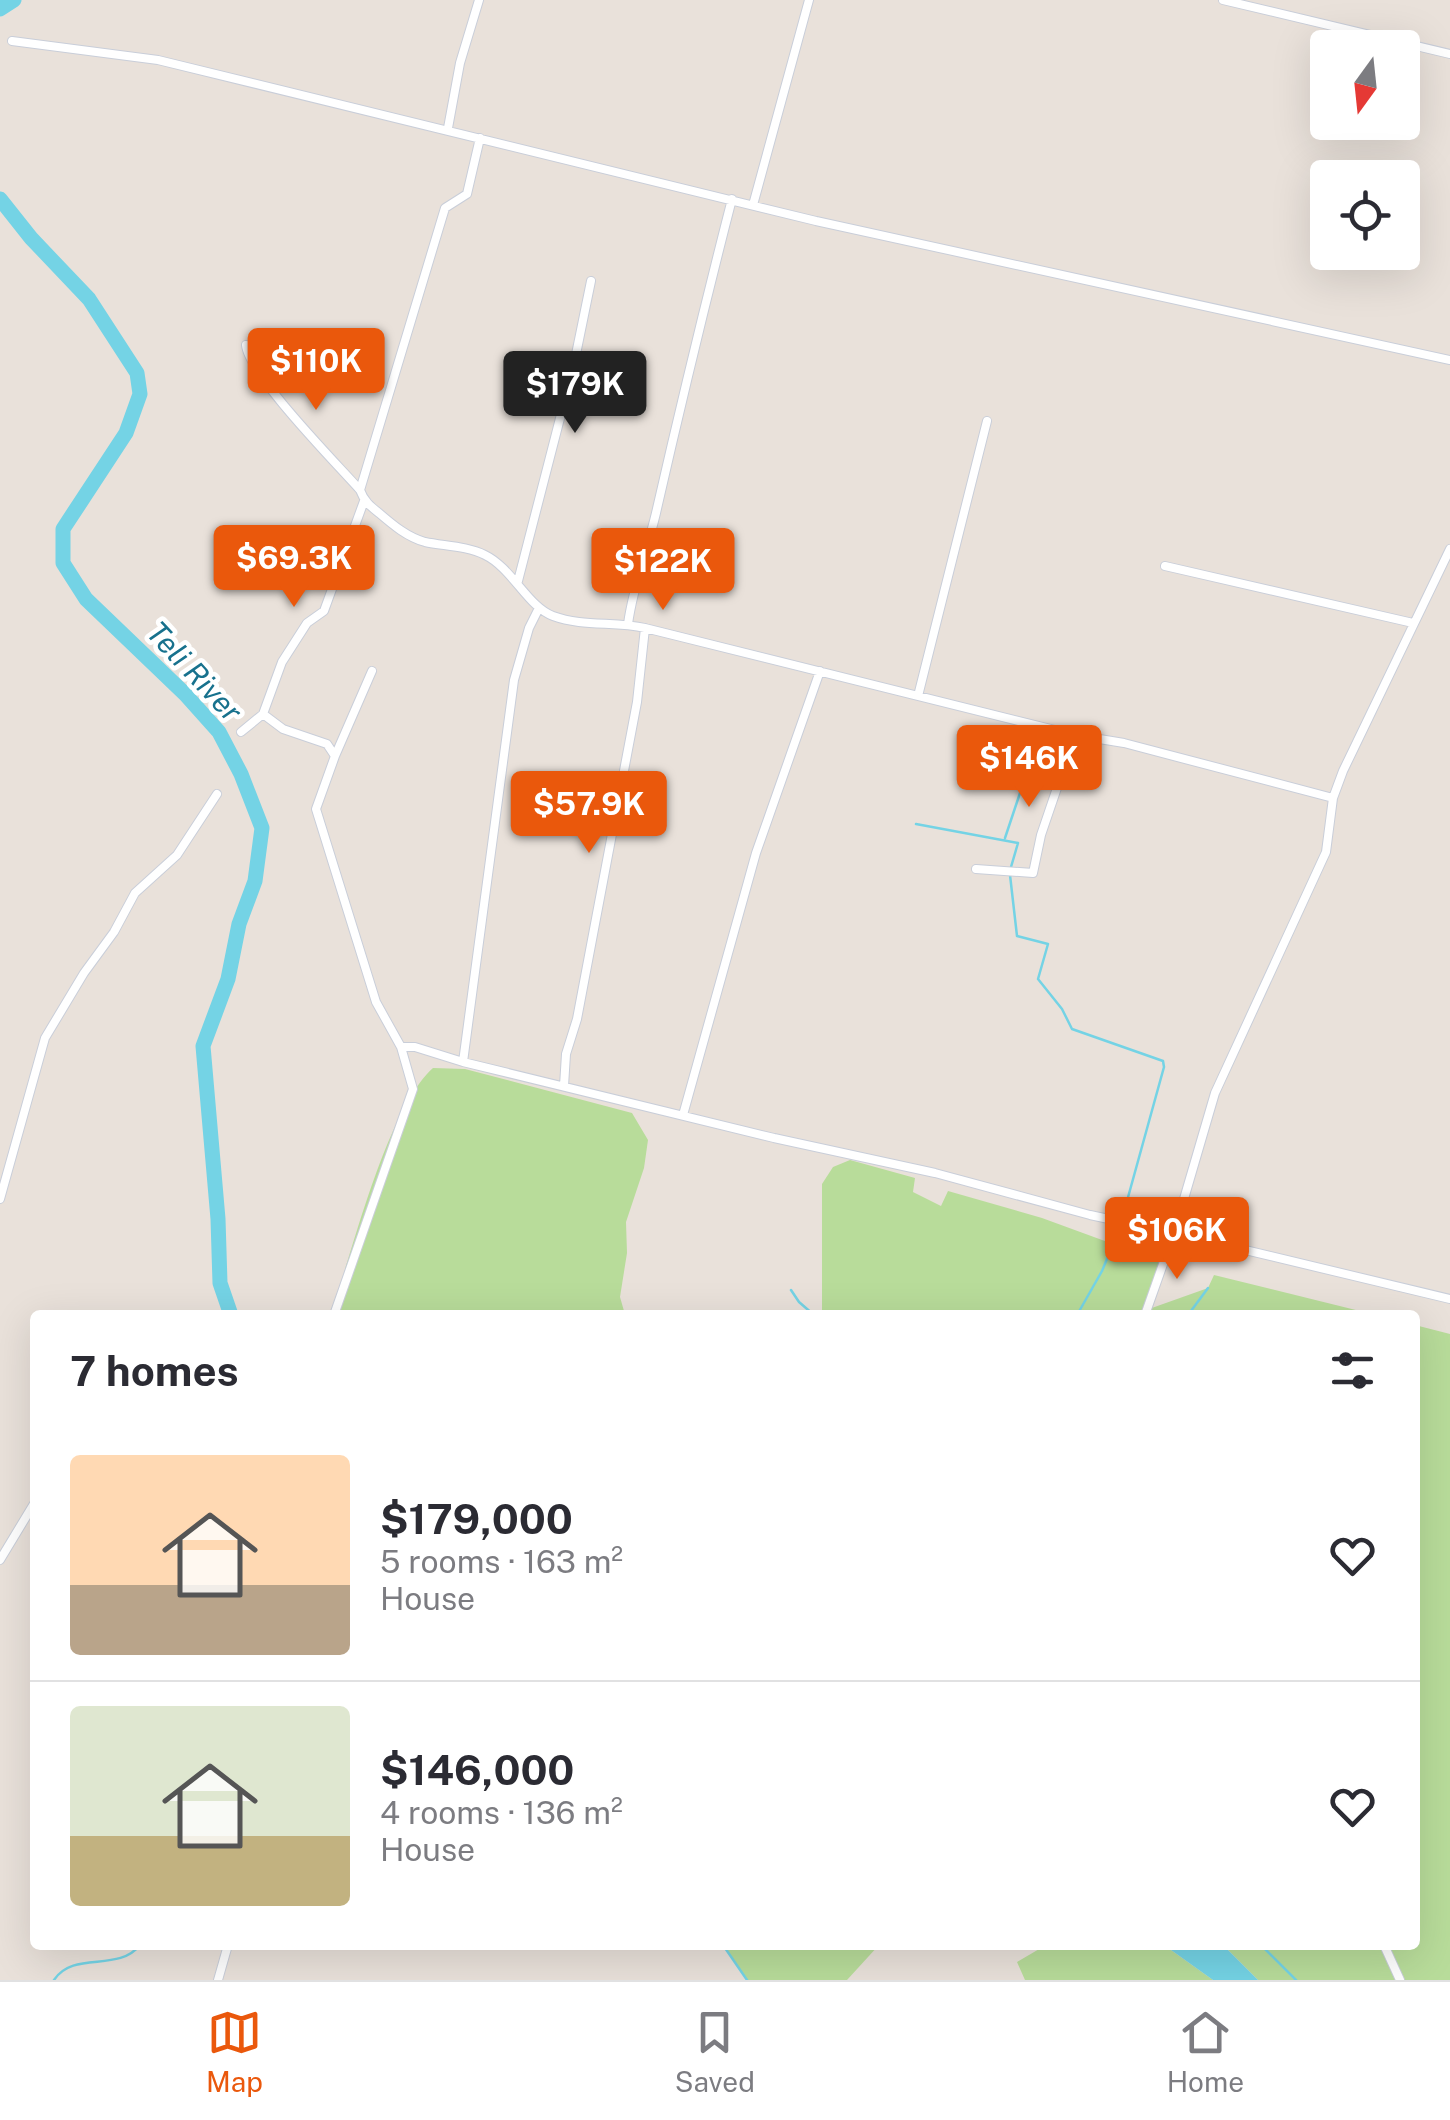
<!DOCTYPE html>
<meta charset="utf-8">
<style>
body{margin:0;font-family:"Public Sans",sans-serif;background:#f2f2f3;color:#2b2b33;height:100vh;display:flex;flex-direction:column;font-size:38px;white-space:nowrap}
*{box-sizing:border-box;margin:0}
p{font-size:32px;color:#7c7c81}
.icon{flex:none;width:55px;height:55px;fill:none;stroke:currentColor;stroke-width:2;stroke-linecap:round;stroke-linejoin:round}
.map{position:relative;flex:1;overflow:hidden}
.side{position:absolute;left:30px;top:1310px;width:1390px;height:640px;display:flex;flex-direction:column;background:#fff;border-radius:10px;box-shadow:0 10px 40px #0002}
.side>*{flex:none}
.needle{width:65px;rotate:195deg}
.controls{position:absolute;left:1310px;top:30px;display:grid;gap:20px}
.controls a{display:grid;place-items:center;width:110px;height:110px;border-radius:10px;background:#fff;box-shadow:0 10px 40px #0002;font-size:50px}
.price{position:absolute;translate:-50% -85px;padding:0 22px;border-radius:10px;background:#ea580c;color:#fff;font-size:32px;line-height:65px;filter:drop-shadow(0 2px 5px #0008)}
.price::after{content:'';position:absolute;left:50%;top:60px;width:30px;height:22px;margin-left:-15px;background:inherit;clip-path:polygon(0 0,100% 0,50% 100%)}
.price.on{background:#222;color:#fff}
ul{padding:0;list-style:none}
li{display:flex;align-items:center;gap:30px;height:250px;padding:0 40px}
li+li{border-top:2px solid #e1e1e2}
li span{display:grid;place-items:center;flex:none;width:280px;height:200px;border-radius:10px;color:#555}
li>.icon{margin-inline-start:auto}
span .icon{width:120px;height:120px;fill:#fffc;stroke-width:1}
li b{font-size:42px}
h2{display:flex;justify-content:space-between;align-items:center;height:120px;padding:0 40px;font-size:42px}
.dock{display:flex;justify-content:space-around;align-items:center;height:140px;border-top:2px solid #e1e1e2;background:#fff;font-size:28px;color:#7c7c81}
.dock a{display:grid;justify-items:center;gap:5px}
.dock .on{color:#ea580c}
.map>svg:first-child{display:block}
</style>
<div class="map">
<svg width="1450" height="1980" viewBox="0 0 1450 1980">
<rect width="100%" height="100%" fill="#e9e1da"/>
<path fill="#b8dc9a" d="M433 1068 465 1069 632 1113 648 1140 644 1168 626 1222 627 1253 620 1297 624 1311 633 1315H331C352 1252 387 1109 433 1068Z
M850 1160 915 1178 913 1192 941 1206 948 1191 1042 1218 1113 1244 1117 1255 1174 1233 1149 1309 1208 1288 1214 1275 1376 1315H822V1184L833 1167Z
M1415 1325 1450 1334V1980H1258L1223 1945H1415Z
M723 1945H879L847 1980H747Z
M1046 1945H1164L1213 1980H1025L1017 1962Z"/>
<path fill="#74d3e5" d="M1164 1945H1223L1258 1980H1213Z"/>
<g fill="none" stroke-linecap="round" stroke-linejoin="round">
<path stroke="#74d3e5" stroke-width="2.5" d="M916 824 1018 843 1011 867
M1005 838 1040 733
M1010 875 1017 936 1048 944 1038 979 1062 1009 1072 1029 1163 1061 1164 1067 1122 1219
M791 1290 799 1302 814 1315
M1077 1315 1102 1271 1120 1227
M1188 1315 1208 1288
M1350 1315 1355 1314
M723 1945 747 1980
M1261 1945 1296 1980
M54 1980C74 1950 118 1973 140 1945"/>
<path stroke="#74d3e5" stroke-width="15" d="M0 9 14 0
M0 199 31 238 89 299 137 373 140 394 126 433 63 529V563L86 599 185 694 219 732 241 774 262 828 255 881 239 924 228 979 203 1046 218 1219 220 1283 231 1315"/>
<defs>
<path id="minor" d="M1223 0 1450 54
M12 41 158 60 816 221 1450 360
M448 128 460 63 479 0
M480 138 467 194 445 208 360 490C364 501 370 506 379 513 393 525 407 537 425 542 444 546 467 546 485 555 512 568 528 607 553 616 583 627 615 621 645 628L1075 735 1124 743 1333 798
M753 205 809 0
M246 345C249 375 336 463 360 490
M1450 549 1343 771 1333 798 1326 852 1215 1093 1174 1233 1450 1299
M1165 566 1413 623
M518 581 574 364 591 281
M628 624C633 586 647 551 656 513 680 408 705 304 732 199
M918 696 987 421
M263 714 283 729 327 744 335 756 316 809 376 1002 401 1047
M241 732 263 714 282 662 307 623 324 611 364 501
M335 756 372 671
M976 869 1033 873 1041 835 1075 735
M463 1062 514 680 529 628 539 608
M564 1086 566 1054 577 1019 637 702 645 628
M683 1115 756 853 820 671
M0 1199 45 1038 84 973 114 932 135 893 177 855 217 794
M334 1315 413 1089 401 1047H415L463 1062 774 1138 935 1173 1090 1215 1174 1233 1145 1315
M0 1560 35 1502
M1384 1945 1400 1980
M218 1980 228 1945"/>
</defs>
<use href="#minor" stroke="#c9ced9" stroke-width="10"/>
<use href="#minor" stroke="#fff" stroke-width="8"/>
</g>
<g text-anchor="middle" stroke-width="9" stroke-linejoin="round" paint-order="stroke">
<g font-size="30" font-style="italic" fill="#17718d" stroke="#fff">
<text transform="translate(194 672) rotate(47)" y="10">Teli River</text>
</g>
</g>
</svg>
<div class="controls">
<a><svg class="needle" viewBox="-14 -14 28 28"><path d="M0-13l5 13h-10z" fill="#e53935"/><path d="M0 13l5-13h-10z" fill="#7c7c81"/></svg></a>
<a><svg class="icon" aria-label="locate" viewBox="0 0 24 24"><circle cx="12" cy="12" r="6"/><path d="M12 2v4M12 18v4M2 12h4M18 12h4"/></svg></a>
</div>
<b class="price" style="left:316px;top:413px">$110K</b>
<b class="price on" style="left:575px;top:436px">$179K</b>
<b class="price" style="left:294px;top:610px">$69.3K</b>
<b class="price" style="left:663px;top:613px">$122K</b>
<b class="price" style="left:1029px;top:810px">$146K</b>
<b class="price" style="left:589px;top:856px">$57.9K</b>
<b class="price" style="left:1177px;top:1282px">$106K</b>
<section class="side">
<h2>7 homes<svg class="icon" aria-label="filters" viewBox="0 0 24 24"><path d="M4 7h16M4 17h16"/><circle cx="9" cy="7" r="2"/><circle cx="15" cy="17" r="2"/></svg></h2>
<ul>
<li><span style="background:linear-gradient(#ffd9b3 65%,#b9a48a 0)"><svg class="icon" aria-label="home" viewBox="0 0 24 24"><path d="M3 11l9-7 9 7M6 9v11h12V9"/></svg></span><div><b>$179,000</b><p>5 rooms · 163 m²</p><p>House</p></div><svg class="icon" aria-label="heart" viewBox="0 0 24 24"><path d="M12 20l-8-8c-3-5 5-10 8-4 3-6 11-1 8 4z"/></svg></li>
<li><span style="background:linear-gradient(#dfe7d0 65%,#c2b280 0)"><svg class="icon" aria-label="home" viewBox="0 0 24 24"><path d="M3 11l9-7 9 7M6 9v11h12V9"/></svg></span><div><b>$146,000</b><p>4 rooms · 136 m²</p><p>House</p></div><svg class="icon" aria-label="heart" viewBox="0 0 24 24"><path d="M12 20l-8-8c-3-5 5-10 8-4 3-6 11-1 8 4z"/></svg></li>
</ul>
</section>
</div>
<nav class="dock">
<a class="on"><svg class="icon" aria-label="map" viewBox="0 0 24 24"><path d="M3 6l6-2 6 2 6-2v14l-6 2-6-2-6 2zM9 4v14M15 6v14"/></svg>Map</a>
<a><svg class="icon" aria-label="saved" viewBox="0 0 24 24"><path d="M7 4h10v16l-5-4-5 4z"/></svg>Saved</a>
<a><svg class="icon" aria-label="home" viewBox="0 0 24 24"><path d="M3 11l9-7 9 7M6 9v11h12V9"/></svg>Home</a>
</nav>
